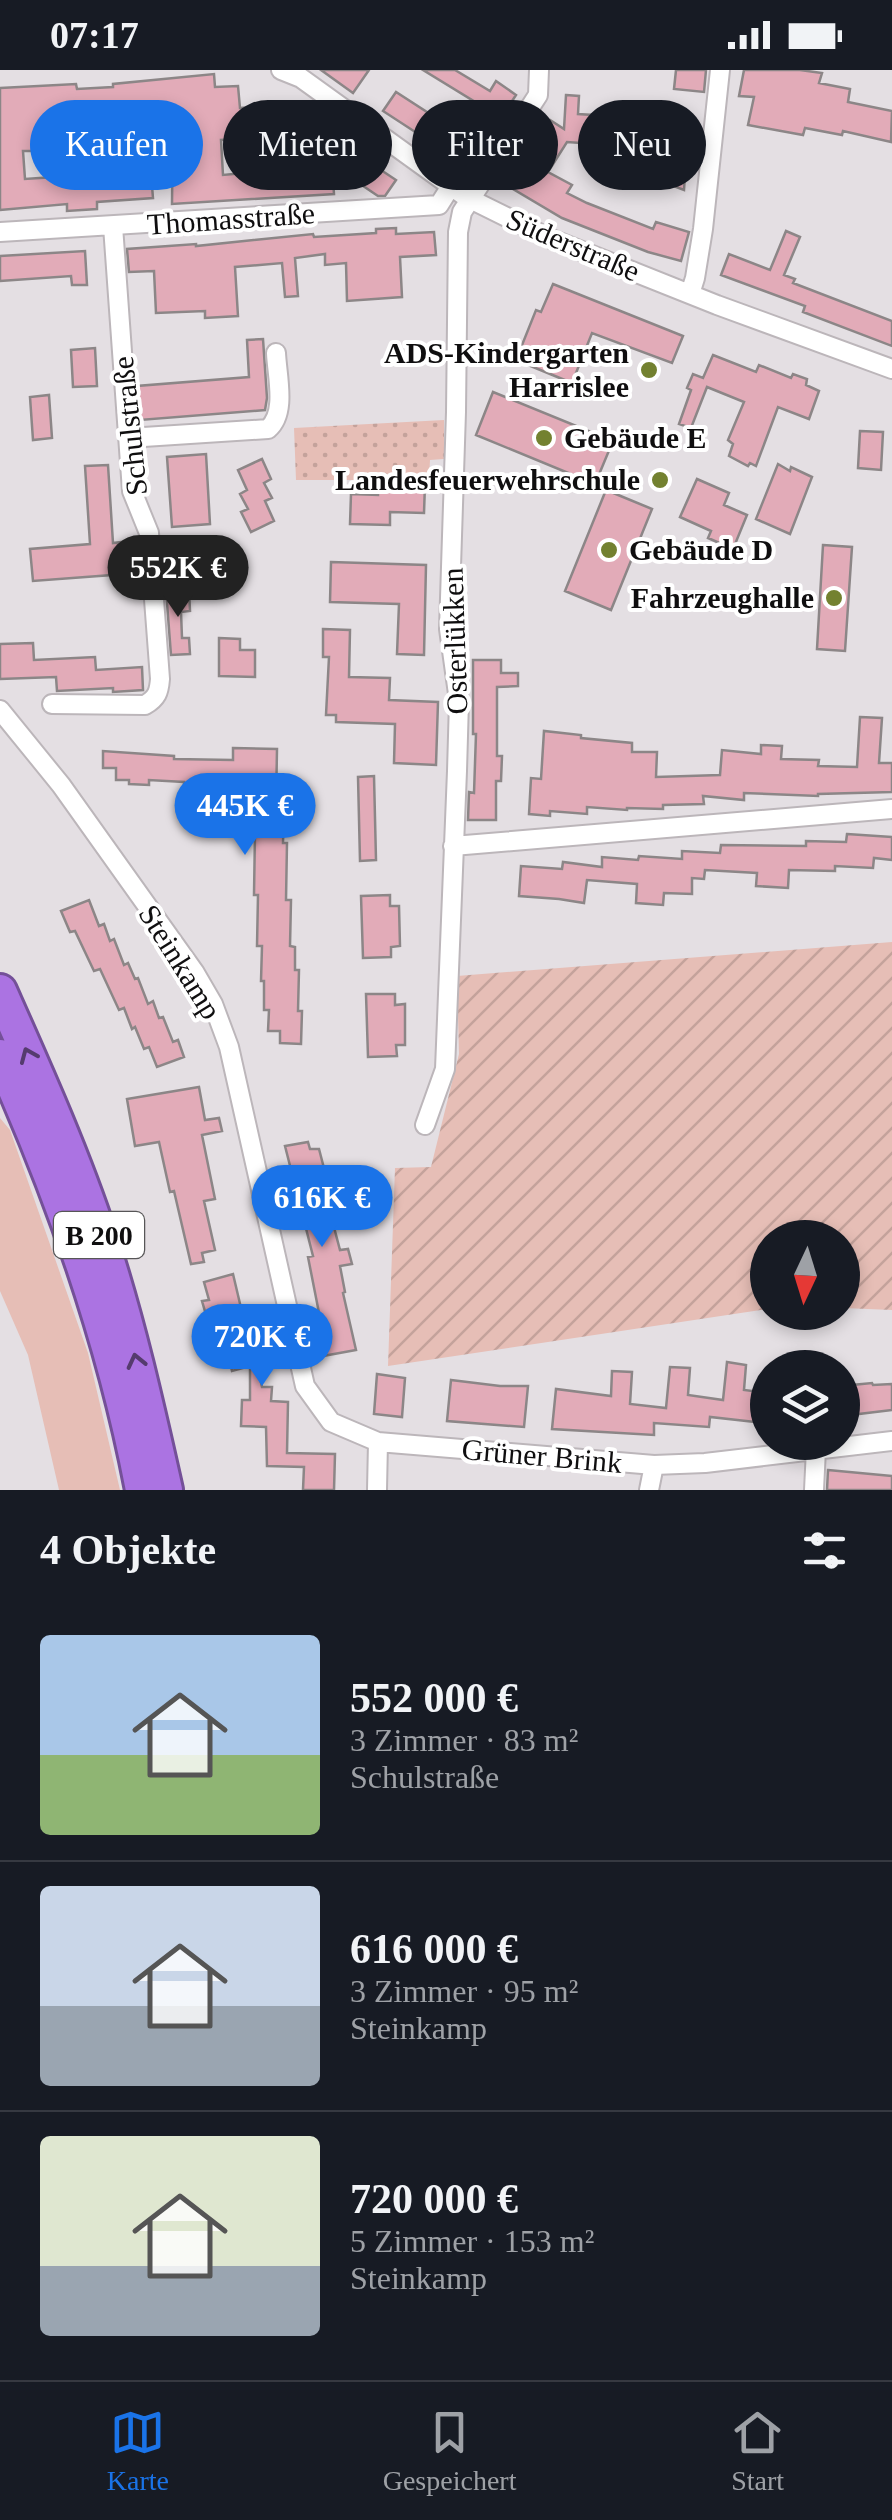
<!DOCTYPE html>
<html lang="de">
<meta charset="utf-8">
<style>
body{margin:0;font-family:"Times New Roman",serif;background:#20242c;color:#f1f3f6;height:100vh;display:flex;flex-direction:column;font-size:38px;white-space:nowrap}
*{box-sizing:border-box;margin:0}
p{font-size:32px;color:#9ea1a6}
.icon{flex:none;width:55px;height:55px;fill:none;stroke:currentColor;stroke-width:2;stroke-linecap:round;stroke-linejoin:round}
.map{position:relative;height:1420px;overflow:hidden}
.details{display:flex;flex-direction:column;background:#171b24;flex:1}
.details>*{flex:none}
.guide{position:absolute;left:30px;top:30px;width:832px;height:90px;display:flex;gap:20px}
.needle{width:65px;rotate:184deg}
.controls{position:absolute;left:750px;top:1150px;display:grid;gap:20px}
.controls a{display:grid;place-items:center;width:110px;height:110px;border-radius:50%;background:#171b24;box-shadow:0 5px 15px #0003;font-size:50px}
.price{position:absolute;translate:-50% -85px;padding:0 22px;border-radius:35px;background:#1a73e8;color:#fff;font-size:32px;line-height:65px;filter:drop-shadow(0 2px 5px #0008)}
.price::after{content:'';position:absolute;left:50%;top:60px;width:30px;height:22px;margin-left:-15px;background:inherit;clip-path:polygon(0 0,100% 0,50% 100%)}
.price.selected{background:#222;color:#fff}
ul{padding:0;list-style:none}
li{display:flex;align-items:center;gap:30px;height:250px;padding:0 40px}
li+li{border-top:2px solid #363941}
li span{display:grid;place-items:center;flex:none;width:280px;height:200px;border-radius:10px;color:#555}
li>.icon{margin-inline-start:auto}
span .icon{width:120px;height:120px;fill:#fffc;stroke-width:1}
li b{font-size:42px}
h2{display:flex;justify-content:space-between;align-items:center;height:120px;padding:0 40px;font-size:42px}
.pill{padding:0 35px;border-radius:45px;background:#171b24;box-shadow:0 5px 15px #0003;font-size:35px;line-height:90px}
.pill.selected{background:#1a73e8;color:#fff}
.status{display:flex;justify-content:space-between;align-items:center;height:70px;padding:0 50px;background:#171b24;direction:ltr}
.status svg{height:28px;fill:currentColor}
.tabs{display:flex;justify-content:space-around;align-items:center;height:140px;border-top:2px solid #363941;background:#171b24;font-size:28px;color:#9ea1a6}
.tabs a{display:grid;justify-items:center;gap:5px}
.tabs .selected{color:#1a73e8}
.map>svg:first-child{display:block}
</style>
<div class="status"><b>07:17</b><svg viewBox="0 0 49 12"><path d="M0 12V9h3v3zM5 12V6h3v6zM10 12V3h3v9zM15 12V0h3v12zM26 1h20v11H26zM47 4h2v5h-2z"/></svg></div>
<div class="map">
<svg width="892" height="1420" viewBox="0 0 892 1420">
<defs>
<pattern id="park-dots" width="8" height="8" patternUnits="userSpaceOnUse" patternTransform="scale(2.5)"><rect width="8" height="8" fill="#e6beb6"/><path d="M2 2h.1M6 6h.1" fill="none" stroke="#c4a29b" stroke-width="1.8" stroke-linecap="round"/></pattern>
<pattern id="garden-furrows" width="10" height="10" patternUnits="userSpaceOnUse" patternTransform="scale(2.5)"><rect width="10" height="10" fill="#e6beb6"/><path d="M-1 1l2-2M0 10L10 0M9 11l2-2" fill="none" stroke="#c4a29b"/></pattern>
</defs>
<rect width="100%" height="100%" fill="#e4dfe3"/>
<path fill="#e6beb6" d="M0 1048 10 1060 88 1283 120 1420H59L28 1285 0 1221Z"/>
<path fill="url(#park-dots)" d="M444 350V389L430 390 429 410H296L294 358Z"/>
<path fill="url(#garden-furrows)" d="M892 872V1240L843 1238 842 1168H768L767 1239 388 1296 395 1098 431 1097 459 984 457 906Z"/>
<path fill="#e2abb8" stroke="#8c8687" stroke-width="2.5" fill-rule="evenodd" d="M321 0H369L353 23Z
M423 0H455L490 21 496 11 516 25 469 97 383 41 396 22 461 64 480 35Z
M676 0H706L704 22 674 19Z
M744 0H800L822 3 819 13 850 19 848 32 892 41 891 72 843 61 842 65 805 58 803 65 748 55 754 27 739 26Z
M214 4 215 17 238 16 240 38 281 35 284 69 303 43 323 57 321 60 396 110 385 126H378L332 95 334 124 172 134 173 40 146 42V49L129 50 133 93 150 92 153 128 97 132V139L67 141V134L0 140V18L76 14 77 19 113 17V14ZM253 68 255 102 223 105 221 70ZM23 81H52L54 107 25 109Z
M566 25 579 26 578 44 626 47 625 54 651 56V69L694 73 691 106 685 105 684 120 660 111 662 86 623 83 624 76 567 72 548 102 572 115 567 123 587 133 653 159 656 152 689 162 681 191 648 182 562 148 508 116 550 50 564 59Z
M396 158V164L434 162 436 185 400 187 402 227 347 231 346 193 325 195V184L295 188 298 226 285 227 282 193 235 197 238 246 205 248V241L156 243 154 201 129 202 127 179 196 174V176L313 164 314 167 376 163V159Z
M786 161 800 167 784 205 795 209 793 213 892 251V276L803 242 805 236 721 205 729 184 770 200Z
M85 181 87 215H72L71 206 0 211V186Z
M553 214 683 266 672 293 592 263 572 313 516 290 536 240 541 242Z
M263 269 267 328 265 340 140 350 137 316 249 307 247 270Z
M95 278 97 316 73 317 71 280Z
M713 285 756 302 759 295 791 308 793 304 807 309 806 315 819 321 809 349 778 337 756 396 750 393 748 396 729 386 733 374 728 370 744 332 707 317 691 358 679 354 691 320 687 318 693 304 703 308Z
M493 322 613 371 595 414 476 365Z
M49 325 52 368 33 370 30 327Z
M860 361 883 362 881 400 858 398Z
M206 384 210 454 172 457 167 387Z
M262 389 271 409 264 413 272 428 265 431 274 451 251 462 241 442 248 439 240 424 247 420 238 400Z
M778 394 790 401 791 397 812 407 790 464 756 449Z
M108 395 113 473 122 472 125 504 33 511 30 479 90 474 85 396Z
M697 409 729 423 724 435 747 445 733 479 708 468 711 461 680 447Z
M378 412 425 414 424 443 390 442V455L350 454 351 424 378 425Z
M606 420 652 439 611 540 565 521Z
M823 475 852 477 845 581 817 579Z
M331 492 426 495 424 585 397 584 399 534 330 532Z
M189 519 190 541 181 542 182 568H189L190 584 171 585 166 520Z
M323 559 350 560 349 607 390 608 389 630 438 632 436 695 394 693 395 654 336 652V645H326L329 587H323Z
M219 568 240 569V580H255V607L219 606Z
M33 573 34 590 95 587 96 600 142 597 143 620 113 622V618L57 621 56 607 0 609V574Z
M473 590H501V603H518V616L497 617V686H502L501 711H496V750H468L469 722 474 723 476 664H473Z
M860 647 882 648 879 693H892V722L818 724V726L744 723V730L703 726 704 734 663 735V739L627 738V740L587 737V744L550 741V746L529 744 531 708 541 709 544 661 581 665V668L632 673V682H657L656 707 720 705 722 680 761 684V675L782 676 781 689 819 690 818 696 857 697Z
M233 678 277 679 276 735H284L283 773H287L286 830H291L290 876 295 877V900H299L298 941H302L301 974 280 973V961H268L269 940H264V911H261L262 876H257L258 825H254L255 762H249L250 722 184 721V712L149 710V715L129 714V710H116V698H103V681L174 686V689L233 690Z
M374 706 376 790 360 791 358 707Z
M847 764 892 767V790L874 788 873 798 835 796V801L789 800 788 818 756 816 757 803 705 800 704 809 692 808V824L664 823 663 835 636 833 637 814 587 810 584 833 559 829 519 826 521 796 562 799 563 792 602 797V787L638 790 639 786 682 789V781L720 783 721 775 806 776V771L846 772Z
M390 825V836H399L400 876 391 877V887L363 888 361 826Z
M89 830 99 856 104 854 110 871 114 869 124 895 128 893 135 909 138 908 148 934 153 931 159 948 163 947 173 972 178 970 184 987 157 997 149 977 144 979 135 957 132 959 124 938 119 940 100 899 94 901 75 861 70 862 61 841Z
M366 924H395V935L405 934V975H396L397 986 368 987Z
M199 1017 205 1050 219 1048 222 1061 202 1065 215 1129 204 1131 215 1180 202 1183 204 1192 191 1194 174 1121 170 1122 159 1072 135 1076 127 1029Z
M308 1072 310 1079H319L326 1106 321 1108 340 1180 348 1179 352 1194 340 1196 345 1222 343 1223 356 1280 323 1286 316 1255 321 1253 308 1187 313 1186 285 1076Z
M233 1204 245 1255 248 1254 262 1317H272L271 1331 288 1332 287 1383 335 1384 334 1420H303L304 1397 267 1396 266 1357 241 1356 242 1330H250V1296L232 1301 221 1253 209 1255 202 1231 209 1230 204 1212Z
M727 1292 746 1295 744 1320 768 1323 764 1353 710 1347 709 1357 654 1353V1365L552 1359 556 1319 611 1326 612 1301 632 1302 630 1334 666 1338 670 1297 690 1298 688 1325 723 1330Z
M377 1304 405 1308 402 1347 374 1344Z
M451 1310 500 1316H528L524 1357 447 1351Z
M872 1313 873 1315 892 1314V1340L842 1346V1316Z
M828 1400 892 1406V1420H827Z"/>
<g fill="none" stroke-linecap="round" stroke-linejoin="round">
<defs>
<path id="street" d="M281 0 301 8 466 127 549 168 717 235 892 299
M0 162 439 135 451 116
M690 224 695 208 703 159 720 0
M128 368 268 359C287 343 277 306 276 283
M52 634 145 635C157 628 159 622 160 609L149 463 132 421 113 156
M0 640 61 715 195 903 213 934 229 977 305 1316 331 1352 378 1372 654 1395 705 1393 892 1371
M453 776 892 739
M425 1055 445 999 457 701 459 631 449 559 456 342 458 162 462 142 538 25 539 0
M377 1420 378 1372
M649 1420 654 1395
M814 1420 816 1379"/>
<path id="highway" d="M0 921C36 1002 73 1084 101 1169 128 1251 147 1335 166 1420
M0 986C62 1124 114 1271 142 1420"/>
</defs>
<use href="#street" stroke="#bcb6ba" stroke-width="22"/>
<use href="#highway" stroke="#745098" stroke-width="38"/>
<use href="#street" stroke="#fff" stroke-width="18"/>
<use href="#highway" stroke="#ab73e2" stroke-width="32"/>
</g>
<defs><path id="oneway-chevron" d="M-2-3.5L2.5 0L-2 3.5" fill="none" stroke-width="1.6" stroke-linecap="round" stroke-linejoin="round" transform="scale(2.5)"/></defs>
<g stroke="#553b6e">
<use href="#oneway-chevron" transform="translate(28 985) rotate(-113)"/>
<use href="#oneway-chevron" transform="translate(136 1291) rotate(-103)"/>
</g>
<g fill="#738130" stroke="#fff" stroke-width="4">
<circle cx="649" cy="300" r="10"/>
<circle cx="544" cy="368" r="10"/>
<circle cx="660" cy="410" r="10"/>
<circle cx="609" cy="480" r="10"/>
<circle cx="834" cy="528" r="10"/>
</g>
<g text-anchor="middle" stroke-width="8" stroke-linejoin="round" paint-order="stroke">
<rect fill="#fff" stroke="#575657" stroke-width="2.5" x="54" y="1142" width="90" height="46" rx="8"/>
<g font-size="28" font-weight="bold" fill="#0f0e0f">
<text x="99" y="1175">B 200</text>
</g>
<g font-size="30" fill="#0f0e0f" stroke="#fff">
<text transform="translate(231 149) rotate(-4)" y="10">Thomasstraße</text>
<text transform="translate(573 175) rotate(23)" y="10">Süderstraße</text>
<text transform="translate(130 356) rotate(-96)" y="10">Schulstraße</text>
<text transform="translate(455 571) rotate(-92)" y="10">Osterlükken</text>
<text transform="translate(180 892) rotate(58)" y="10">Steinkamp</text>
<text transform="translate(542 1386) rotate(5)" y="10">Grüner Brink</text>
</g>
<g font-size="30" font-weight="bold" fill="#0f0e0f" stroke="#fff" text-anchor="end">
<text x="629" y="293">ADS-Kindergarten<tspan x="629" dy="34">Harrislee</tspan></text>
<text x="564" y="378" text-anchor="start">Gebäude E</text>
<text x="640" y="420">Landesfeuerwehrschule</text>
<text x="629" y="490" text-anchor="start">Gebäude D</text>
<text x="814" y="538">Fahrzeughalle</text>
</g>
</g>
</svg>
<div class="controls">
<a><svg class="needle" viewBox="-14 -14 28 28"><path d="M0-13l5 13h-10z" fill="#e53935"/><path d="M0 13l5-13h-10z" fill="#9ea1a6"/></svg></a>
<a><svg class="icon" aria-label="layers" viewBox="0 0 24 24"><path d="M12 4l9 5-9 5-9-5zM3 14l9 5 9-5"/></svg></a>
</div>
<b class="price selected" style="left:178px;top:550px">552K €</b>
<b class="price" style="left:245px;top:788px">445K €</b>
<b class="price" style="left:322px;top:1180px">616K €</b>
<b class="price" style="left:262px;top:1319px">720K €</b>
<div class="guide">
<a class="pill selected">Kaufen</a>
<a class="pill">Mieten</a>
<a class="pill">Filter</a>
<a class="pill">Neu</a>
</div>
</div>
<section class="details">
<h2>4 Objekte<svg class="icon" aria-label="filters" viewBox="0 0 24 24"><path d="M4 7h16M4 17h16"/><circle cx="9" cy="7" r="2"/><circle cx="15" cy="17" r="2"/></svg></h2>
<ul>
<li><span style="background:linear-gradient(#a9c7e8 60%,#8fb573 0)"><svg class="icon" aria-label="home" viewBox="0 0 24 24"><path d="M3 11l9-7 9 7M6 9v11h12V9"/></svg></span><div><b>552 000 €</b><p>3 Zimmer · 83 m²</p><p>Schulstraße</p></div></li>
<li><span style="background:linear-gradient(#c9d6e8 60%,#9aa5b1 0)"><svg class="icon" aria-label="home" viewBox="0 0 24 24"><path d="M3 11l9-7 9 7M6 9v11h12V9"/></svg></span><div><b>616 000 €</b><p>3 Zimmer · 95 m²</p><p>Steinkamp</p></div></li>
<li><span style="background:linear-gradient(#dfe7d0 65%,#9aa5b1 0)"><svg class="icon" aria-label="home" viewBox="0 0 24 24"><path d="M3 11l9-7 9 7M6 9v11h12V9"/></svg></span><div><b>720 000 €</b><p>5 Zimmer · 153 m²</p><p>Steinkamp</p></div></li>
</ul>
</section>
<nav class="tabs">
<a class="selected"><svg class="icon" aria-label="map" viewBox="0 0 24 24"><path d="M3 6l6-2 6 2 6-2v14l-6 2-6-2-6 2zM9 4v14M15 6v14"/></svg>Karte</a>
<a><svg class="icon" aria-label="saved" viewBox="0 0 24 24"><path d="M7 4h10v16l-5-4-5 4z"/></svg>Gespeichert</a>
<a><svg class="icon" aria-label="home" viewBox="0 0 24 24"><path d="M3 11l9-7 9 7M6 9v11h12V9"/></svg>Start</a>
</nav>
